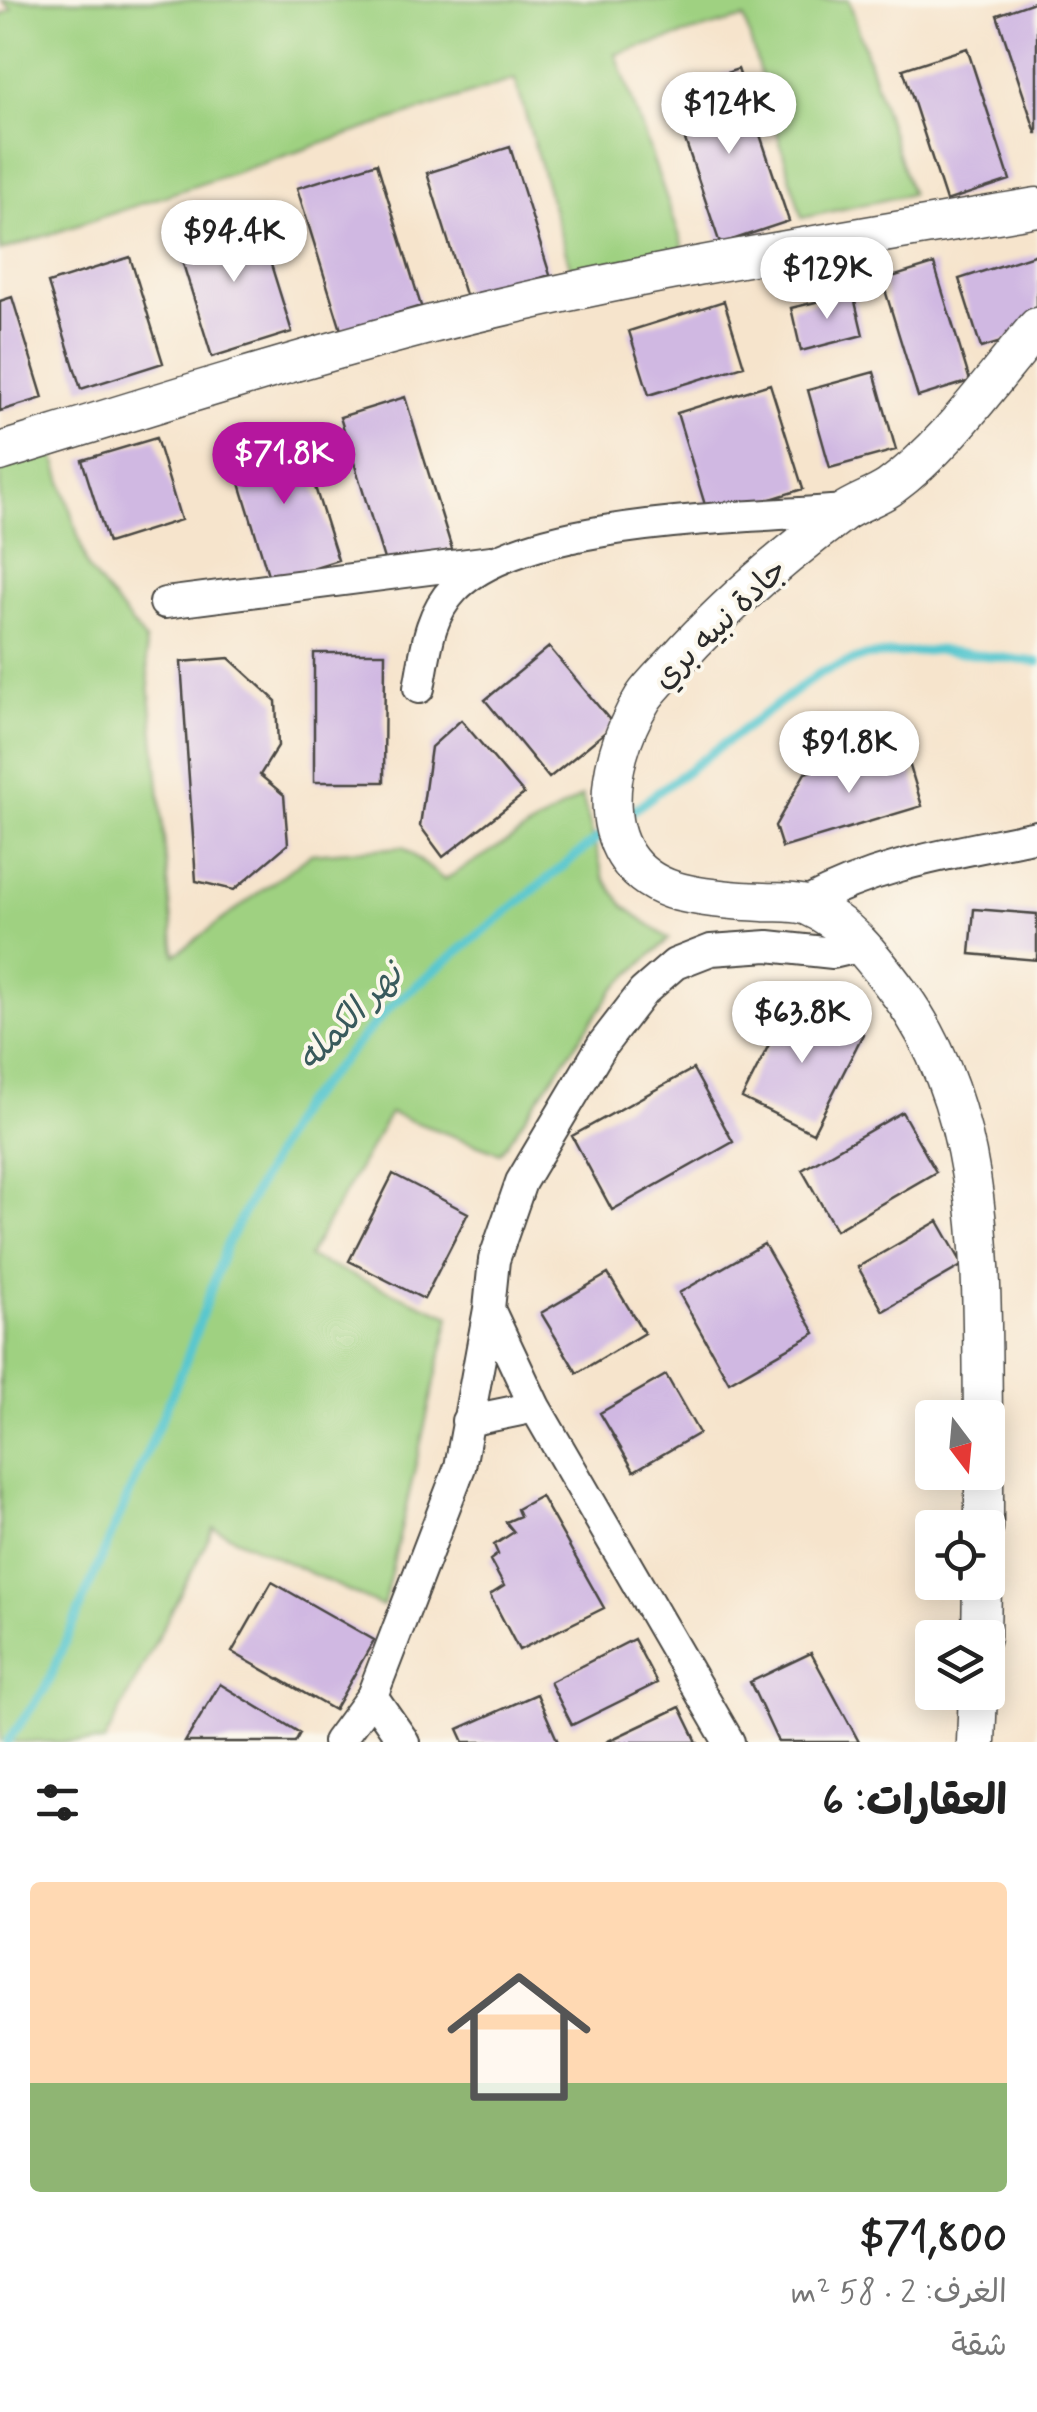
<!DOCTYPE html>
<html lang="ar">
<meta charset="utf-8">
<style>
body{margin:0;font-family:Mynerve,"Playpen Sans Arabic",sans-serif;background:#f2f2f2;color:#222;direction:rtl;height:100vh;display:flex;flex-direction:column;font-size:38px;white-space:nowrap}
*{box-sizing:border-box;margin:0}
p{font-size:32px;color:#767676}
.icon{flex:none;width:55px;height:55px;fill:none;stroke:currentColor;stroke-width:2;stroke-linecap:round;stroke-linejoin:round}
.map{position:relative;height:1742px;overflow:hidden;direction:ltr}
.sheet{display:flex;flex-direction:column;background:#fff;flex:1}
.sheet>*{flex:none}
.needle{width:65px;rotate:164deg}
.controls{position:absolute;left:915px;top:1400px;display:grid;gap:20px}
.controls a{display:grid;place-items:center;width:90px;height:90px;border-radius:10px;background:#fff;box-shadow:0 5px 25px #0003;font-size:50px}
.price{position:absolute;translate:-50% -85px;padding:0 22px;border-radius:35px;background:#fff;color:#222;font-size:32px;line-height:65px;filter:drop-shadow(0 2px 5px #0008)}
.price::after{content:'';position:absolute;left:50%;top:60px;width:30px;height:22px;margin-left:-15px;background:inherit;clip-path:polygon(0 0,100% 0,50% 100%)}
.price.selected{background:#b5179e;color:#fff}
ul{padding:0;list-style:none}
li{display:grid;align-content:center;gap:20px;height:530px;padding:0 30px}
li+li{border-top:2px solid #e0e0e0}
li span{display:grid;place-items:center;height:310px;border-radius:10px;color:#555}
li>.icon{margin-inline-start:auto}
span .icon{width:180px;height:180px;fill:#fffc;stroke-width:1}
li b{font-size:42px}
h2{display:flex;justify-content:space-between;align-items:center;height:120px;padding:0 30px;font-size:42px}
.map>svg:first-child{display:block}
</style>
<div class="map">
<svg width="1037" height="1742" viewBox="0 0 1037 1742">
<rect width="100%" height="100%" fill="#fbf7ec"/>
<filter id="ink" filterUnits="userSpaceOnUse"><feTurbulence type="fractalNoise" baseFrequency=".01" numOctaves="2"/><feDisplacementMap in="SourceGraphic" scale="20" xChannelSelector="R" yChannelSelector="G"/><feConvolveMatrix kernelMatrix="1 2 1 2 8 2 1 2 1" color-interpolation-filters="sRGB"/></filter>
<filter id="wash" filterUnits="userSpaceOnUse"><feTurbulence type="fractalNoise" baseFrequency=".0048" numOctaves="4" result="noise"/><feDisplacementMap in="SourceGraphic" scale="40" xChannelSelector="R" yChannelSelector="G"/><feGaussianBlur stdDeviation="2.25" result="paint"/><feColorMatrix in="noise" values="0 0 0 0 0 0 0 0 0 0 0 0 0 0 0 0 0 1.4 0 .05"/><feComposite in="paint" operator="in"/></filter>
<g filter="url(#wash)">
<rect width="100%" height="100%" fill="#f6e4cc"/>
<path fill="#9fd181" stroke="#657e56" stroke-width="2.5" d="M1 0H849L911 194 802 218 744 18 616 54 684 248 572 273 515 79 0 251V16L12 9Z
M53 452 88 569 145 640 175 955 311 854 403 847 444 880 582 796 604 878 624 906 669 939 615 988 500 1153 390 1113 308 1257 450 1316 383 1607 214 1528 104 1742H0V466Z"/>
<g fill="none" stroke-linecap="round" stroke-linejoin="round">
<path stroke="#59c7cf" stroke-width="9" d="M624 817 820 673 865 656 939 650 1037 662
M7 1742 45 1689 184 1366 226 1246 298 1109 391 1006 604 833"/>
</g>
<g id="blocks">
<path fill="#d0b8e2" d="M1037 1V133H1036L997 15Z
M967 48 1010 180 946 201 903 69Z
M738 69 789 221 720 244 669 92Z
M510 147 550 275 467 301 427 173Z
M377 163 421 306 341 330 297 188Z
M255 213 292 332 212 357 175 238Z
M1037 254V312L1008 340 981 348 959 279Z
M130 257 163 363 81 389 48 283Z
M934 264 970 381 918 397 882 280Z
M853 293 863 335 801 351 791 308Z
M12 297 43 398 0 411V301Z
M724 301 744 366 649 395 629 331Z
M874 372 896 450 830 468 808 390Z
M770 384 803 489 709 518 677 413Z
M405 397 452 549 387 569 340 417Z
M298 433 338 560 270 581 231 454Z
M156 438 181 520 108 543 82 460Z
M549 647 614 725 549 778 485 700Z
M314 653H385L384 782H314Z
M229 658 276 701 278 746 260 775 284 795 288 844 234 890 196 881 181 662Z
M461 720 524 794 443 857 420 826 431 747Z
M903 743 922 806 782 848 775 826 805 773Z
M974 909 1037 914V960L970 954Z
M792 999 863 1034 813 1133 742 1098Z
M693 1069 733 1142 612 1210 572 1136Z
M902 1112 936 1172 836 1230 802 1170Z
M393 1174 468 1213 424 1299 349 1261Z
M938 1221 963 1265 883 1311 858 1267Z
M764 1244 815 1333 729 1382 679 1293Z
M608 1274 644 1333 577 1373 541 1313Z
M666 1375 699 1433 634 1471 600 1413Z
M541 1496 604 1608 519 1650 490 1595 504 1586 490 1560 498 1554 494 1545 514 1532 506 1522 520 1516 517 1509Z
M272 1582 374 1640 334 1710 232 1652Z
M634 1639 657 1683 572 1725 550 1682Z
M811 1653 859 1742H778L750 1682Z
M220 1684 300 1733 295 1742H185Z
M537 1694 558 1742H464L458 1729Z
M680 1707 697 1742H606Z"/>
</g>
</g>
<g filter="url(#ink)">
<use href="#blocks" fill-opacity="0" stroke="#494743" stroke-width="2.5"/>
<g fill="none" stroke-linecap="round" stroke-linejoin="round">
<defs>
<path id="minor" d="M165 603 491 561
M419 688C426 652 428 616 454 589 523 518 748 518 846 510
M804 904C884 862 951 854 1037 836
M489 1309 535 1407 729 1742
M467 1421 535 1407
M372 1696 404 1742
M338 1742 372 1696 460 1467 489 1309 494 1260 521 1182 603 1044 643 992 675 964 711 950 768 946 833 953 863 946"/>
<path id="tertiary" d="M0 452C142 408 284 363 428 325 628 273 834 242 1037 207
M983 1418C981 1275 989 1115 900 994 875 960 848 923 808 906 795 901 777 903 763 902 738 901 712 899 688 894 588 875 601 766 643 698 651 686 663 675 673 664 723 608 781 558 842 513 856 503 874 498 889 488 948 445 990 382 1037 327
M984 1472V1528
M981 1638 982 1582
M976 1742 978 1692"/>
</defs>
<use href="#minor" stroke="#494743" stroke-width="34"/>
<use href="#tertiary" stroke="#494743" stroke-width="41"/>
<use href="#minor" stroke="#fff" stroke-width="30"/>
<use href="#tertiary" stroke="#fff" stroke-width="38"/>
</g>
</g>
<g text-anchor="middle" stroke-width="8" stroke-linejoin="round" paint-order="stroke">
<g font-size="32" fill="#2b2b2b" stroke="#fbf7ec">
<text transform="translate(719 623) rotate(-44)" y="11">جادة نبيه بري</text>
</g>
<g font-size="35" font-style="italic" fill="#395a5c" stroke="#fbf7ec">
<text transform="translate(349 1016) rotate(-46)" y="12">نهر الكمله</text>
</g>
</g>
</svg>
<div class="controls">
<a><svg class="needle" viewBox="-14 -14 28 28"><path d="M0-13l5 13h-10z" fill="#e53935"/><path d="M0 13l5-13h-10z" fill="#767676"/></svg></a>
<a><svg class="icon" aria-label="locate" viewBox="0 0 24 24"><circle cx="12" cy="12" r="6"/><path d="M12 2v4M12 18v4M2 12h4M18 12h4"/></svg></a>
<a><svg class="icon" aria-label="layers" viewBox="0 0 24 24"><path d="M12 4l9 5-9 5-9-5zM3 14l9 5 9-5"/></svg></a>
</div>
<b class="price" style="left:729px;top:157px">$124K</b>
<b class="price" style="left:234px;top:285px">$94.4K</b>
<b class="price" style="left:827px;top:322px">$129K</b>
<b class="price selected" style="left:284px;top:507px">$71.8K</b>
<b class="price" style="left:849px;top:796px">$91.8K</b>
<b class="price" style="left:802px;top:1066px">$63.8K</b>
</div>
<section class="sheet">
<h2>العقارات: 6<svg class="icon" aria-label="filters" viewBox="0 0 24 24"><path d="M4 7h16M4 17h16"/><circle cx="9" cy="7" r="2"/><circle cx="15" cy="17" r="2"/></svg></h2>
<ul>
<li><span style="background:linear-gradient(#ffd9b3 65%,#8fb573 0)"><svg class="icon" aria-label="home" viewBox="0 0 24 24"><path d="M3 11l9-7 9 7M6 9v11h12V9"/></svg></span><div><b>$71,800</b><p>الغرف: 2 · 58 m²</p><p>شقة</p></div></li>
</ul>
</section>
